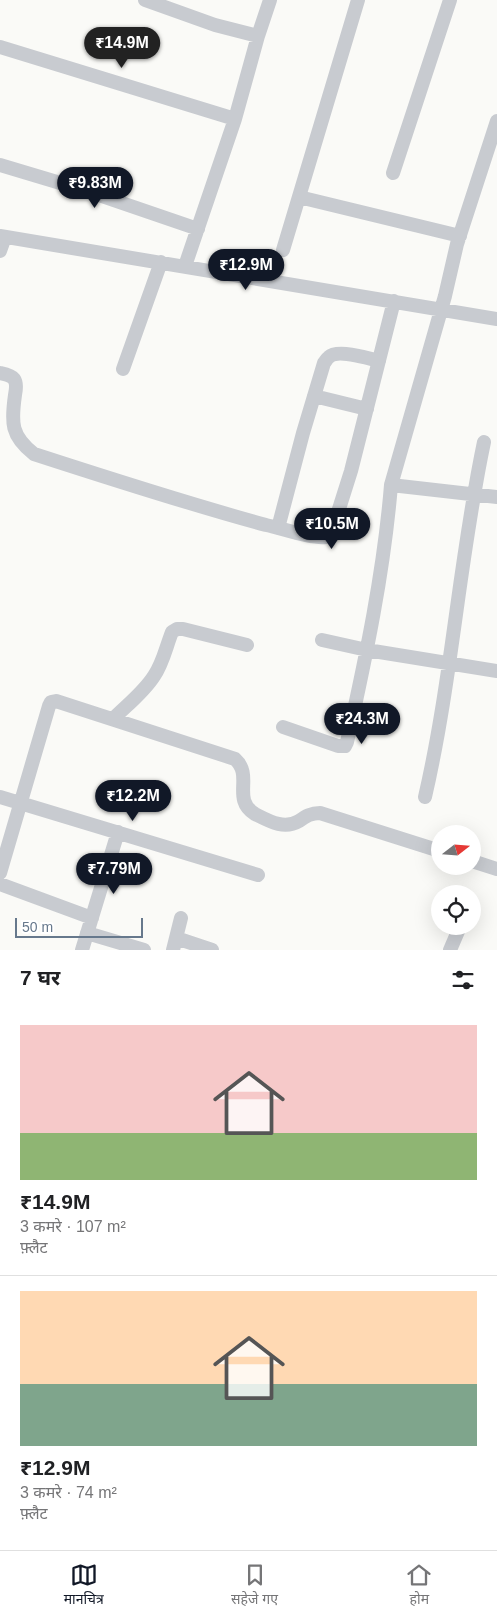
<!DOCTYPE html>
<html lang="hi">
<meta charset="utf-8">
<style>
body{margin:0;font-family:Helvetica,"Noto Sans Devanagari",sans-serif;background:#f6f6f6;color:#202124;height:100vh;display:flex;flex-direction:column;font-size:19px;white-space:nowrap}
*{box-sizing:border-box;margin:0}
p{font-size:16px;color:#757577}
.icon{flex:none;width:28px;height:28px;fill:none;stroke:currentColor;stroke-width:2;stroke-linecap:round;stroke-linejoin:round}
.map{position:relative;height:950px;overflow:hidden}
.sheet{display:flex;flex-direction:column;background:#fff;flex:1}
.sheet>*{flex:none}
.needle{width:32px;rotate:73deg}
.buttons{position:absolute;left:431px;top:825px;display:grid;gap:10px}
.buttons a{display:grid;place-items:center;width:50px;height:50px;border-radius:50%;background:#fff;box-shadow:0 5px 20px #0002;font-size:25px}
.scale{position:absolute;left:15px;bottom:12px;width:128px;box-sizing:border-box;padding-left:5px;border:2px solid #66788c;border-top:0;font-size:14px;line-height:18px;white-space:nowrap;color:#66788c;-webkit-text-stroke:4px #fff;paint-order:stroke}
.price{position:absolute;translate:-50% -42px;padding:0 11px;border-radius:18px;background:#111827;color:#fff;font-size:16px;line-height:32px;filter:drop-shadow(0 1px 2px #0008)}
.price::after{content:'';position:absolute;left:50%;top:30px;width:15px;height:11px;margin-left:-8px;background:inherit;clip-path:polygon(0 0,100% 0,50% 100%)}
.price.active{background:#222;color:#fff}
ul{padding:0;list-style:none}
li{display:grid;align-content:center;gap:10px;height:265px;padding:0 20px}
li+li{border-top:1px solid #e0e0e0}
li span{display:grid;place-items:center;height:155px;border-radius:0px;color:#555}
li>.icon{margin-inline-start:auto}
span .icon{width:90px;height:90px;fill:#fffc;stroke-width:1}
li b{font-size:21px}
h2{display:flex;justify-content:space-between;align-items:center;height:60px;padding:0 20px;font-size:21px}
.tab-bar{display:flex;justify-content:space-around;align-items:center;height:70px;border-top:1px solid #e0e0e0;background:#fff;font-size:14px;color:#757577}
.tab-bar a{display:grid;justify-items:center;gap:2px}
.tab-bar .active{color:#111827}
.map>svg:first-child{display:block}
</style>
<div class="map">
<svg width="497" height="950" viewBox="0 0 497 950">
<rect width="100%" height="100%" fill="#fafaf7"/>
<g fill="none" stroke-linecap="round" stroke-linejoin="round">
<path stroke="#c8cbd0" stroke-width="14" d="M145 0 215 25 258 36
M0 47 235 119
M0 165 87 191 198 229
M393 173 450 0
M299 197 460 236
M0 236 497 319
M283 250 358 0
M0 251 5 237
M185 266 235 119 258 36 270 0
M123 369 161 262
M0 373C5 374 11 375 14 379 17 383 16 390 15 395 11 423 11 436 34 454 111 479 188 504 266 525 281 528 311 539 326 537L333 528 351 471 394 301
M314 396 367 409
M391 485 497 497
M278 528 303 433 324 363C325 362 328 357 329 357 337 349 368 358 379 361
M322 640 367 650 497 671
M113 719C127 705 144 692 154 676 163 663 166 647 172 632L177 629H183L247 645
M283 727 338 746H345L347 742C366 657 384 571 391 485L445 296 457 244 497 121
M0 797 258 875
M425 797C452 680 459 560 484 442
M472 861 497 869
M0 873 49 706 51 702 56 701 235 759C254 776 231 799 255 814 269 821 284 830 299 821 306 816 311 813 320 813L440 851
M0 884 92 918
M87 933 144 950
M176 938 212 950
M82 950 118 832
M173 950 181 918
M450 950 459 929"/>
</g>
</svg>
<div class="buttons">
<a><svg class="needle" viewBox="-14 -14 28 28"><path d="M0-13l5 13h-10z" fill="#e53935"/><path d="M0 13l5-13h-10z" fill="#757577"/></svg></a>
<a><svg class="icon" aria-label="locate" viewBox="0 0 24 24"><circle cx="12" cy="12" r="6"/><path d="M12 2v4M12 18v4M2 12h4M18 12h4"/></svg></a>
</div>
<div class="scale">50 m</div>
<b class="price active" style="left:122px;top:69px">₹14.9M</b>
<b class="price" style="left:95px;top:209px">₹9.83M</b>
<b class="price" style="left:246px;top:291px">₹12.9M</b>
<b class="price" style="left:332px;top:550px">₹10.5M</b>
<b class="price" style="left:362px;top:745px">₹24.3M</b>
<b class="price" style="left:133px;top:822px">₹12.2M</b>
<b class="price" style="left:114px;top:895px">₹7.79M</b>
</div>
<section class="sheet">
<h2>7 घर<svg class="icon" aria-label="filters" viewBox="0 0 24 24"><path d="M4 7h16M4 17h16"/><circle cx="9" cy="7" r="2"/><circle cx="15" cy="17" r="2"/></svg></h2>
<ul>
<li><span style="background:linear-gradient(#f6c9c9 70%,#8fb573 0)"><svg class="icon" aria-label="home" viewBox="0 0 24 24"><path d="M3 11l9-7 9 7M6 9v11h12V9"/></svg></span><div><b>₹14.9M</b><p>3 कमरे · 107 m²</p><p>फ़्लैट</p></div></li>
<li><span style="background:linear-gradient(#ffd9b3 60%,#7fa58c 0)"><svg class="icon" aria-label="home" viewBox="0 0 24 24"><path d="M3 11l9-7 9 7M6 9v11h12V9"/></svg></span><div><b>₹12.9M</b><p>3 कमरे · 74 m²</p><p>फ़्लैट</p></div></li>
</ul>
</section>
<nav class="tab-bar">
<a class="active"><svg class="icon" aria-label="map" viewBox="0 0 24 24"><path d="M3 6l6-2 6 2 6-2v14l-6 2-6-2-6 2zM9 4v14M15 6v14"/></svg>मानचित्र</a>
<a><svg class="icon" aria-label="saved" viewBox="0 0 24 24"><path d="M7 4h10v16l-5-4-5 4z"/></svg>सहेजे गए</a>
<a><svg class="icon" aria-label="home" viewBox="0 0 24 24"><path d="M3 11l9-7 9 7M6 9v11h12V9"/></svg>होम</a>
</nav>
